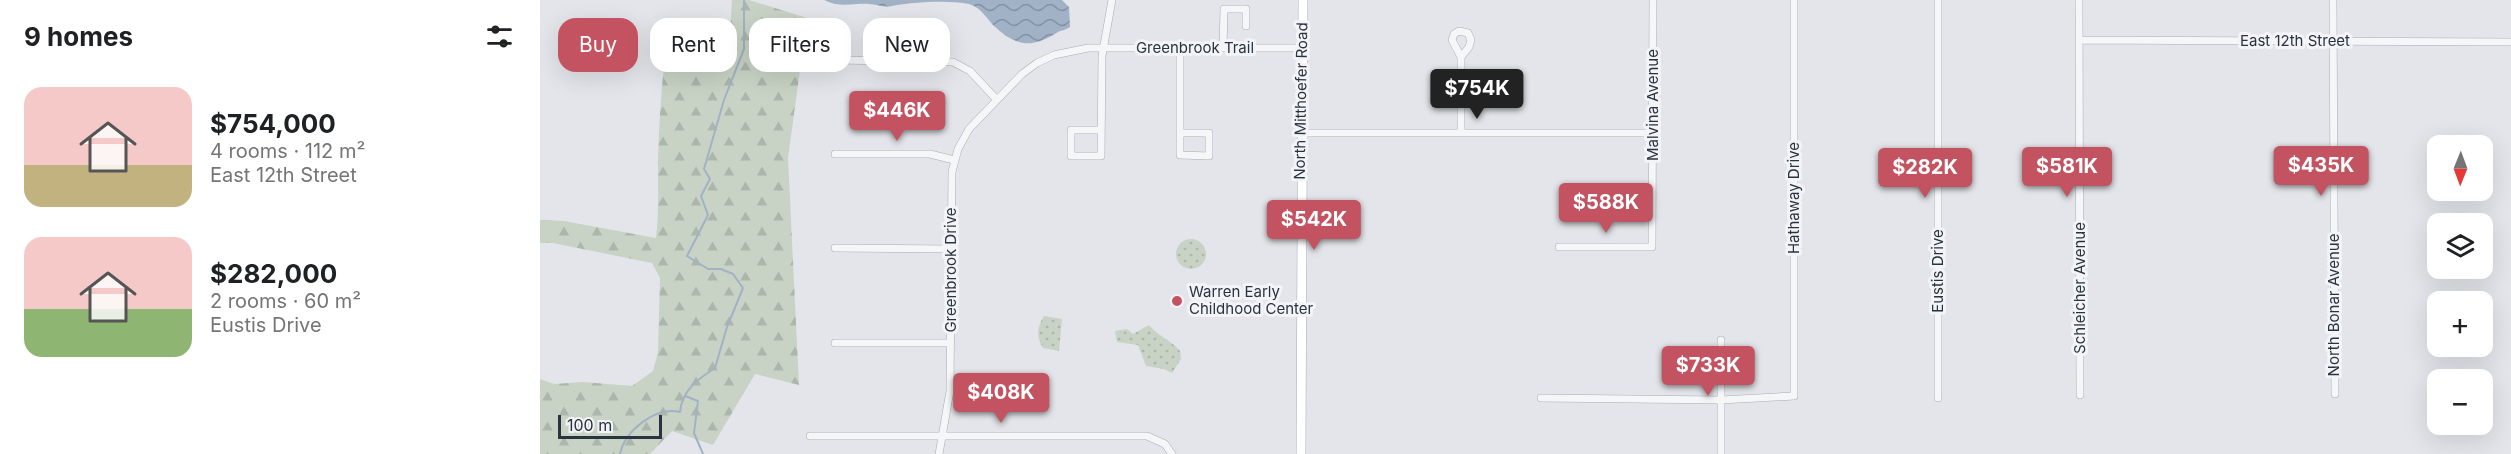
<!DOCTYPE html>
<meta charset="utf-8">
<style>
body{margin:0;font-family:Inter,sans-serif;background:#f6f6f6;color:#202124;height:100vh;display:flex;flex-direction:column;font-size:22px;white-space:nowrap}
*{box-sizing:border-box;margin:0}
p{font-size:20px;color:#757577}
.icon{flex:none;width:33px;height:33px;fill:none;stroke:currentColor;stroke-width:2;stroke-linecap:round;stroke-linejoin:round}
.map{position:relative;flex:1;overflow:hidden}
.sheet{display:flex;flex-direction:column;background:#fff;width:540px}
.sheet>*{flex:none}
.banner{position:absolute;left:18px;top:18px;width:570px;height:54px;display:flex;gap:12px}
.needle{width:39px;rotate:181deg}
.fabs{position:absolute;left:1887px;top:135px;display:grid;gap:12px}
.fabs a{display:grid;place-items:center;width:66px;height:66px;border-radius:12px;background:#fff;box-shadow:0 6px 24px #0002;font-size:30px}
.scale{position:absolute;left:18px;bottom:15px;width:104px;box-sizing:border-box;padding-left:6px;border:3px solid #2c3340;border-top:0;font-size:16px;line-height:21px;white-space:nowrap;color:#2c3340;-webkit-text-stroke:4px #f2f4f7;paint-order:stroke}
.price{position:absolute;translate:-50% -51px;padding:0 14px;border-radius:6px;background:#c35360;color:#fff;font-size:20px;line-height:39px;filter:drop-shadow(0 2px 3px #0008)}
.price::after{content:'';position:absolute;left:50%;top:36px;width:18px;height:14px;margin-left:-9px;background:inherit;clip-path:polygon(0 0,100% 0,50% 100%)}
.price.current{background:#222;color:#fff}
ul{padding:0;list-style:none}
li{display:flex;align-items:center;gap:18px;height:150px;padding:0 24px}
li span{display:grid;place-items:center;flex:none;width:168px;height:120px;border-radius:18px;color:#555}
li>.icon{margin-inline-start:auto}
span .icon{width:72px;height:72px;fill:#fffc;stroke-width:1}
li b{font-size:26px}
h2{display:flex;justify-content:space-between;align-items:center;height:72px;padding:0 24px;font-size:26px}
.chip{padding:0 21px;border-radius:18px;background:#fff;box-shadow:0 6px 24px #0002;font-size:21px;line-height:54px}
.chip.current{background:#c35360;color:#fff}
main{display:flex;flex:1;min-height:0}
.map>svg:first-child{display:block}
</style>
<main>
<section class="sheet">
<h2>9 homes<svg class="icon" aria-label="filters" viewBox="0 0 24 24"><path d="M4 7h16M4 17h16"/><circle cx="9" cy="7" r="2"/><circle cx="15" cy="17" r="2"/></svg></h2>
<ul>
<li><span style="background:linear-gradient(#f6c9c9 65%,#c2b280 0)"><svg class="icon" aria-label="home" viewBox="0 0 24 24"><path d="M3 11l9-7 9 7M6 9v11h12V9"/></svg></span><div><b>$754,000</b><p>4 rooms · 112 m²</p><p>East 12th Street</p></div></li>
<li><span style="background:linear-gradient(#f6c9c9 60%,#8fb573 0)"><svg class="icon" aria-label="home" viewBox="0 0 24 24"><path d="M3 11l9-7 9 7M6 9v11h12V9"/></svg></span><div><b>$282,000</b><p>2 rooms · 60 m²</p><p>Eustis Drive</p></div></li>
</ul>
</section>
<div class="map">
<svg width="1971" height="454" viewBox="0 0 1971 454">
<defs>
<pattern id="forest-firs" width="22" height="20" patternUnits="userSpaceOnUse" patternTransform="scale(1.5)"><rect width="22" height="20" fill="#c8d3c5"/><path d="M5 1l3.5 6h-7zM16 11l3.5 6h-7z" fill="#acb6aa"/></pattern>
<pattern id="park-dots" width="8" height="8" patternUnits="userSpaceOnUse" patternTransform="scale(1.5)"><rect width="8" height="8" fill="#c8d3c5"/><path d="M2 2h.1M6 6h.1" fill="none" stroke="#acb6aa" stroke-width="1.8" stroke-linecap="round"/></pattern>
<pattern id="water-waves" width="16" height="10" patternUnits="userSpaceOnUse" patternTransform="scale(1.5)"><rect width="16" height="10" fill="#a1b2c6"/><path d="M0 5q4-4 8 0t8 0" fill="none" stroke="#8391a2"/></pattern>
</defs>
<rect width="100%" height="100%" fill="#e3e5ea"/>
<path fill="url(#forest-firs)" d="M192 0H209L267 18 248 158 259 385 215 374 173 445 132 431 110 454H0V379L14 384 43 382 92 386 113 371 118 352 120 278 112 263 13 243H0V220L24 221 116 238C119 213 118 188 118 163 119 125 121 88 126 50L170 56 189 51Z"/>
<path fill="url(#park-dots)" d="M636 254a15 15 0 1 1 30 0a15 15 0 1 1-30 0Z
M504 316 522 319 519 351 503 348C496 337 497 327 504 316Z
M609 325C619 337 631 340 640 351L641 359 632 373 624 369 606 366 598 345 577 342 575 331 587 329 593 334Z"/>
<path fill="url(#water-waves)" d="M284 0H522L529 7 530 27C526 30 522 30 518 32 491 49 477 47 453 25 446 17 440 7 429 4 409 0 372 2 352 6 344 8 336 4 329 4 313 3 299 8 284 0Z"/>
<g fill="none" stroke-linecap="round" stroke-linejoin="round">
<path stroke="#a1b2c6" stroke-width="2" d="M145 396 158 401 154 433 163 454
M80 454C85 431 115 406 140 412 142 390 158 379 175 368L187 327 203 288 193 274 181 269H168L147 256 168 215 161 196 170 179 164 169 184 100 204 49V0"/>
<defs>
<path id="minor" d="M1398 0V398
M1539 0 1540 395
M1793 0 1795 394
M919 31 928 33 931 40 929 47 921 57 912 40 914 34Z
M1539 40 1971 42
M640 48V155L669 156V133H641
M683 48 684 9H706V26
M921 57V133
M296 60 413 62 430 71 457 100
M561 130H531V156H561L562 56 572 0
M762 133H1113
M295 154H390L414 160
M1019 247H1112L1113 0
M295 248 411 249
M295 343H410
M1001 398 1181 400 1254 396V0
M270 436H607L625 444 632 454
M399 454 410 391 412 172 418 149 429 129 482 74 497 63 514 55 548 48H762
M1181 454V340"/>
<path id="secondary" d="M761 454 763 0"/>
</defs>
<use href="#minor" stroke="#a8acb4" stroke-width="8"/>
<use href="#secondary" stroke="#a8acb4" stroke-width="10"/>
<use href="#minor" stroke="#f5f6f8" stroke-width="7"/>
<use href="#secondary" stroke="#fff" stroke-width="9"/>
</g>
<circle fill="#c35360" stroke="#f2f4f7" stroke-width="2" cx="637" cy="301" r="6"/>
<g text-anchor="middle" stroke-width="6" stroke-linejoin="round" paint-order="stroke">
<g font-size="15" fill="#2c3340" stroke="#f2f4f7">
<text x="1755" y="46">East 12th Street</text>
<text x="655" y="53">Greenbrook Trail</text>
<text transform="translate(761 101) rotate(-89)" y="5">North Mitthoefer Road</text>
<text transform="translate(1113 105) rotate(-90)" y="5">Malvina Avenue</text>
<text transform="translate(1254 198) rotate(-90)" y="5">Hathaway Drive</text>
<text transform="translate(411 270) rotate(-90)" y="5">Greenbrook Drive</text>
<text transform="translate(1398 271) rotate(-90)" y="5">Eustis Drive</text>
<text transform="translate(1540 288) rotate(-90)" y="5">Schleicher Avenue</text>
<text transform="translate(1794 305) rotate(-90)" y="5">North Bonar Avenue</text>
</g>
<g font-size="15" fill="#2c3340" stroke="#f2f4f7" text-anchor="start">
<text x="649" y="297">Warren Early<tspan x="649" dy="17">Childhood Center</tspan></text>
</g>
</g>
</svg>
<div class="fabs">
<a><svg class="needle" viewBox="-14 -14 28 28"><path d="M0-13l5 13h-10z" fill="#e53935"/><path d="M0 13l5-13h-10z" fill="#757577"/></svg></a>
<a><svg class="icon" aria-label="layers" viewBox="0 0 24 24"><path d="M12 4l9 5-9 5-9-5zM3 14l9 5 9-5"/></svg></a>
<a>+</a>
<a>−</a>
</div>
<div class="scale">100 m</div>
<b class="price current" style="left:937px;top:120px">$754K</b>
<b class="price" style="left:357px;top:142px">$446K</b>
<b class="price" style="left:1781px;top:197px">$435K</b>
<b class="price" style="left:1527px;top:198px">$581K</b>
<b class="price" style="left:1385px;top:199px">$282K</b>
<b class="price" style="left:1066px;top:234px">$588K</b>
<b class="price" style="left:774px;top:251px">$542K</b>
<b class="price" style="left:1168px;top:397px">$733K</b>
<b class="price" style="left:461px;top:424px">$408K</b>
<div class="banner">
<a class="chip current">Buy</a>
<a class="chip">Rent</a>
<a class="chip">Filters</a>
<a class="chip">New</a>
</div>
</div>
</main>
